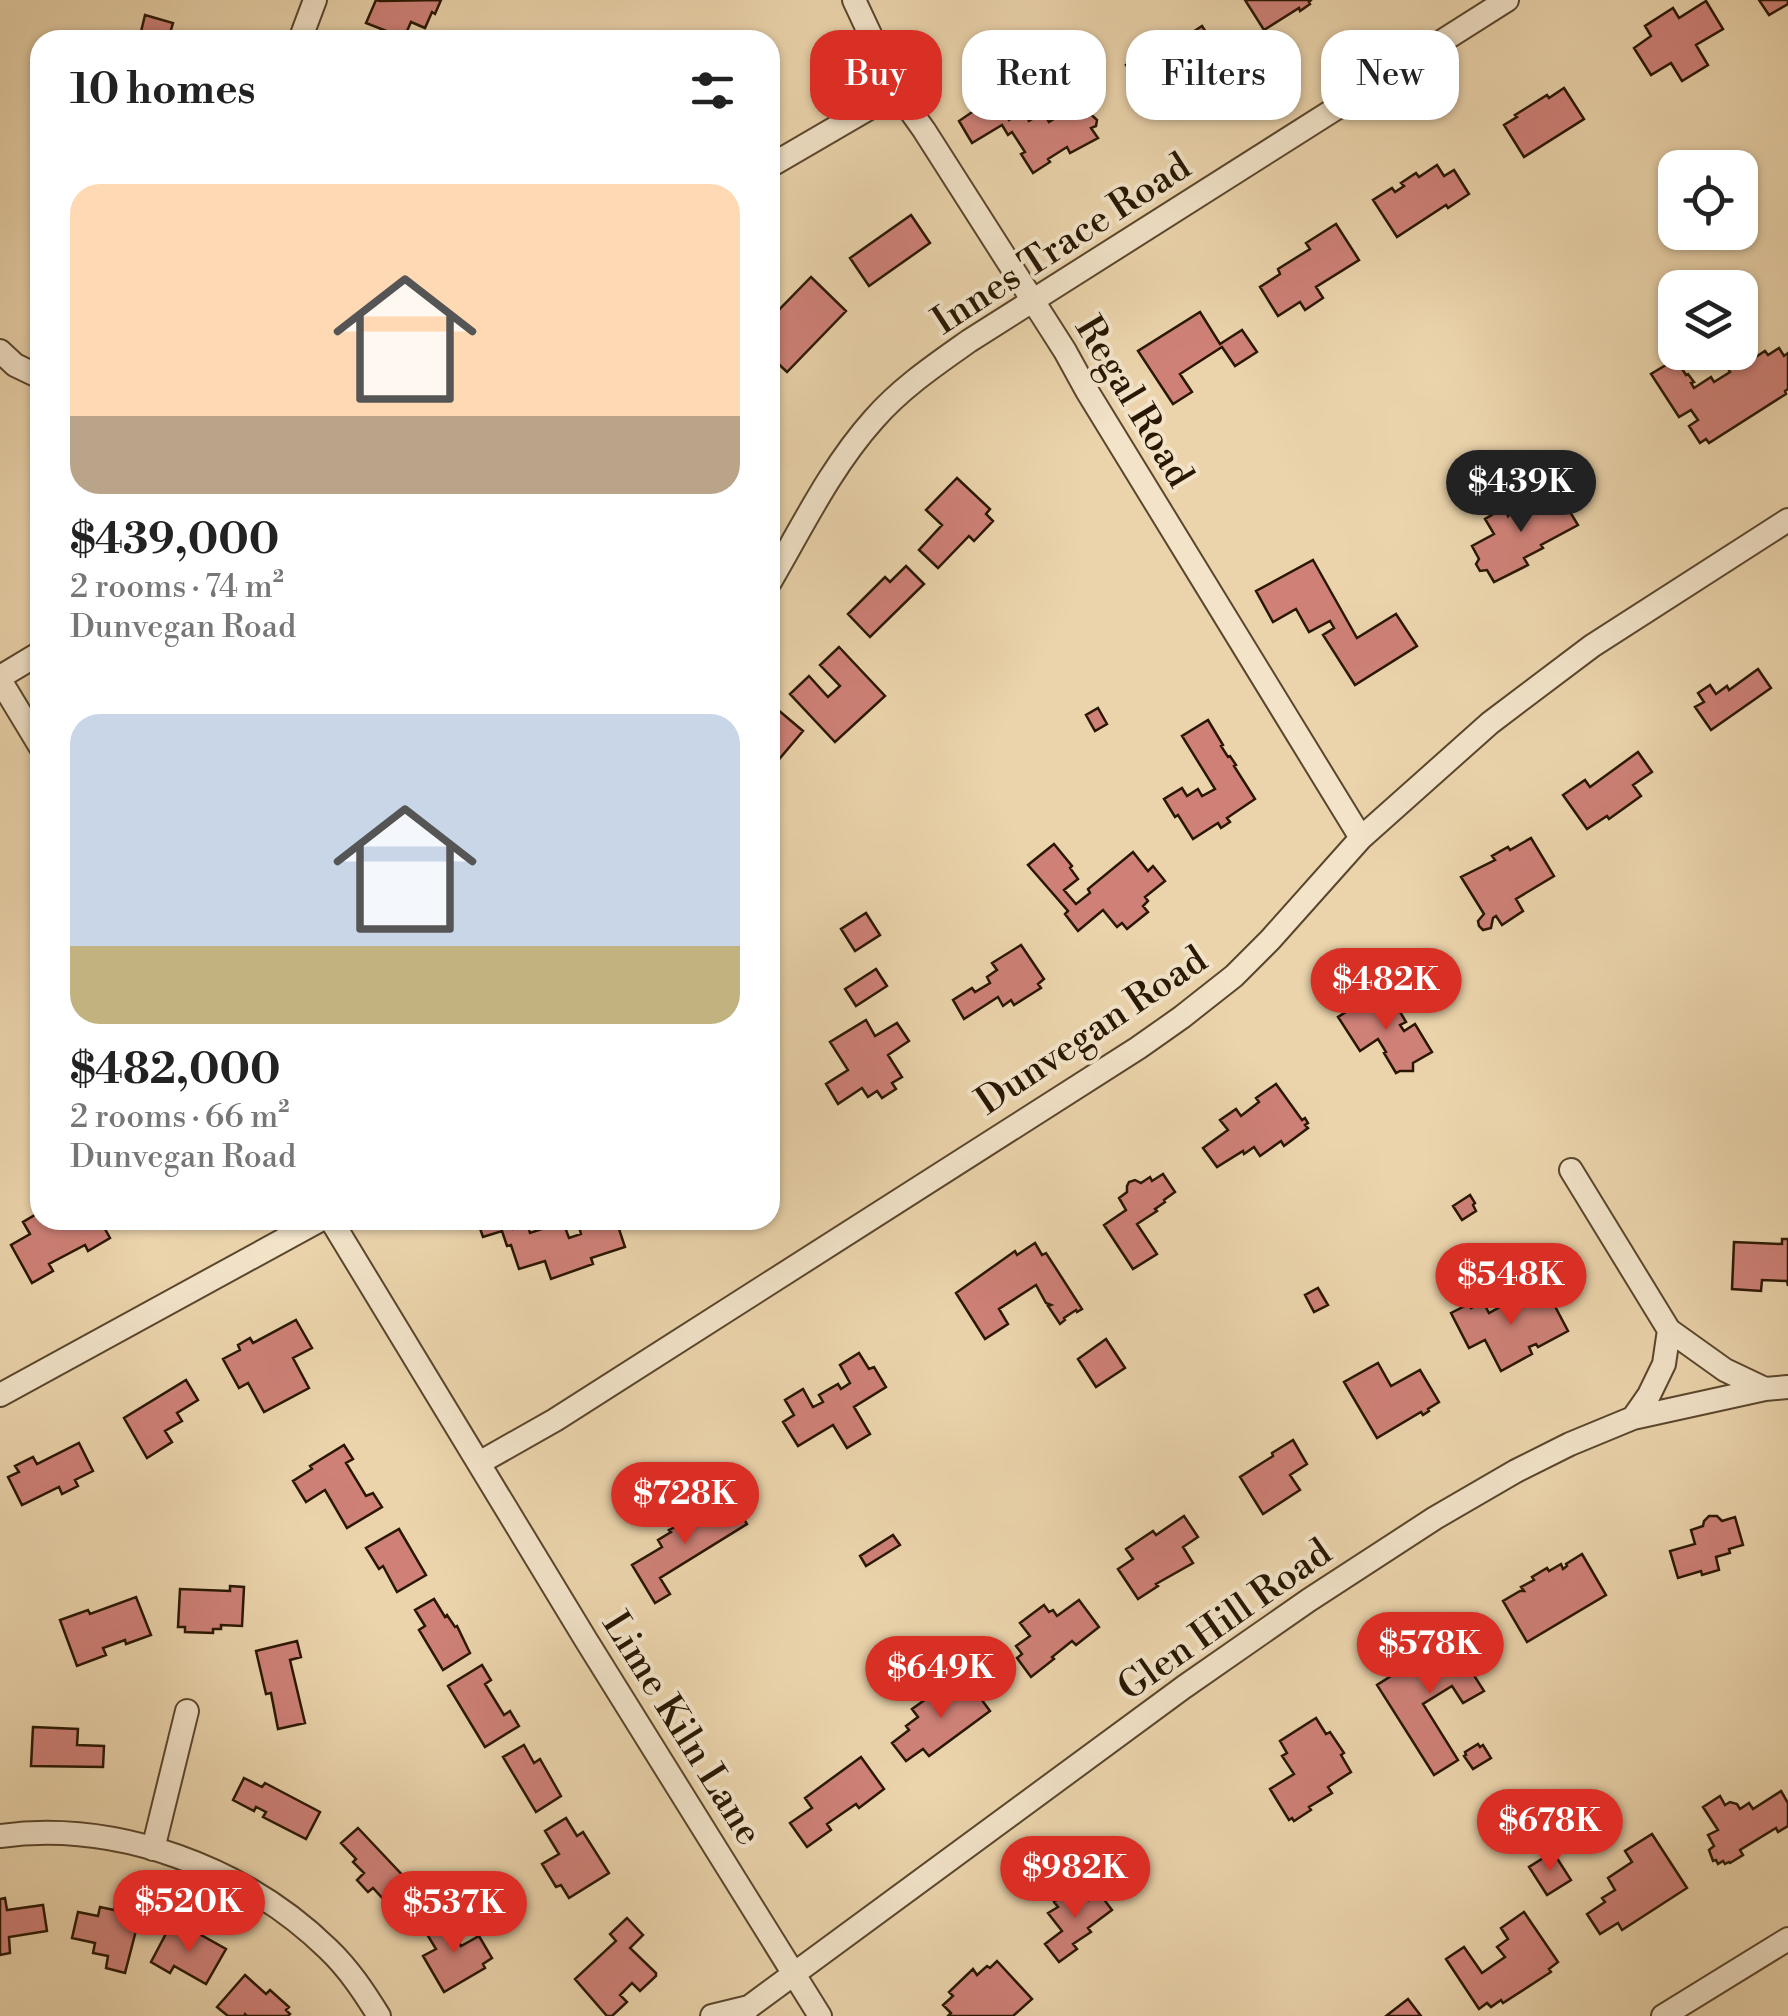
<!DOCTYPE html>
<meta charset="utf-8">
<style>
body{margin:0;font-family:"Libre Bodoni",serif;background:#f6f6f6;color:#222;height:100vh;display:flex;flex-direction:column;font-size:38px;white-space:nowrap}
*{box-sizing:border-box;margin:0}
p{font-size:32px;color:#767676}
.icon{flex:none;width:55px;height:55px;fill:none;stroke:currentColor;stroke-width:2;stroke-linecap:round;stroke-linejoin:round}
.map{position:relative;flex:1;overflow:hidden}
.side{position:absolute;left:30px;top:30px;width:750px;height:1200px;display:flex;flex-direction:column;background:#fff;border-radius:30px;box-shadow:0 2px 8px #0004}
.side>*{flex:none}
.hud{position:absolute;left:810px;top:30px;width:828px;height:90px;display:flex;gap:20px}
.controls{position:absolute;left:1658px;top:150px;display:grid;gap:20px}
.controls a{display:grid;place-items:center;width:100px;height:100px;border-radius:20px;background:#fff;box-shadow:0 2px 8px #0004;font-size:50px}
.price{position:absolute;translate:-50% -85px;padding:0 22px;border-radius:35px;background:#d93025;color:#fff;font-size:32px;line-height:65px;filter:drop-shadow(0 2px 5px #0008)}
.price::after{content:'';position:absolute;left:50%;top:60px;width:30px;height:22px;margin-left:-15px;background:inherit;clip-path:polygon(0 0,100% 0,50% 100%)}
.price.active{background:#222;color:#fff}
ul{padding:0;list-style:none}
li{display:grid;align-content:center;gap:20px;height:530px;padding:0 40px}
li span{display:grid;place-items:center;height:310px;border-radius:30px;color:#555}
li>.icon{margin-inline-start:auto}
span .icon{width:180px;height:180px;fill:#fffc;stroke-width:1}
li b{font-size:42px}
h2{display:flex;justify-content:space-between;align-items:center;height:120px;padding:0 40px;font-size:42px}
.tag{padding:0 35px;border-radius:30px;background:#fff;box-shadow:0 2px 8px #0004;font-size:35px;line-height:90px}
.tag.active{background:#d93025;color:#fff}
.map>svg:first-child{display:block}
</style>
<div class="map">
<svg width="1788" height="2016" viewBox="0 0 1788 2016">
<rect width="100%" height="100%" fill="#ebd4ac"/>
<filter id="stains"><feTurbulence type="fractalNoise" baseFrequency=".002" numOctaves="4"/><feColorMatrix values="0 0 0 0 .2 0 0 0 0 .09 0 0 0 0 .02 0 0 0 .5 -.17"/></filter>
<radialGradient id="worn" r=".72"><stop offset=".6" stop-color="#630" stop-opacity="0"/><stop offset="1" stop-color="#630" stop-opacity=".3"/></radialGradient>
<path fill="#cf8178" stroke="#291702" stroke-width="2.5" d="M376 0 380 1 441 0 435 14 432 12 425 28 411 22 404 38 366 23Z
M1245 0H1311L1309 2 1310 4 1300 11 1299 8 1264 30Z
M1759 0H1788V4L1769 15Z
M1706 1 1723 29 1696 45 1708 65 1682 81 1671 63 1651 75 1634 48 1651 36 1645 26 1673 8 1679 18Z
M145 15 173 23 168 40H139Z
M1202 26 1223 59 1195 77 1186 62 1141 90 1126 65 1175 35 1179 41Z
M1564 88 1584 119 1524 157 1504 125 1517 117 1515 115 1547 95 1549 98Z
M994 97 1009 120 1023 111 1029 121 1043 112 1049 122 1057 117 1054 113 1070 103 1076 111 1082 106 1097 120 1096 126 1091 128 1098 138 1070 153 1067 147 1048 159 1050 162 1033 173 1021 154 1025 152 1012 132 1008 135 1002 125 972 143 959 121Z
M1437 165 1444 176 1454 170 1469 194 1448 208 1446 205 1397 237 1373 200 1392 188 1395 192 1404 186 1401 183 1416 173 1419 177Z
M911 215 930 243 869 286 850 258Z
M1336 224 1359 260 1316 287 1323 298 1305 310 1300 302 1278 316 1260 287 1280 274 1278 269 1310 249 1306 243Z
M811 277 846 311 787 372 770 356V319Z
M1200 312 1220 344 1242 330 1257 352 1235 366 1222 347 1180 374 1192 392 1173 404 1138 351Z
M1779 348 1784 356 1788 353V389L1785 391 1786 394 1709 443 1706 439 1700 443 1689 426 1698 420 1691 410 1679 417 1651 374 1676 359 1686 375 1688 374 1694 382 1691 383 1694 388 1711 377 1714 382 1730 372 1727 367 1747 354 1751 360 1765 351 1768 355Z
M957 478 990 509 986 514 993 521 974 541 969 536 938 568 919 550 942 525 926 510Z
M1530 494 1539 496 1544 504 1559 494 1578 525 1541 545 1543 548 1524 558 1528 565 1494 582 1487 570 1480 571 1476 564 1479 559 1472 546 1494 534 1485 519 1504 508 1508 516 1511 511 1521 508 1524 498Z
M1313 560 1357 638 1396 614 1417 646 1355 685 1323 635 1334 628 1330 621 1309 632 1296 609 1273 622 1256 591Z
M906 566 924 584 870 637 848 614 885 577 890 582Z
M839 647 885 696 835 742 790 694 809 676 828 697 840 686 820 665Z
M1758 669 1771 688 1711 730 1695 707 1704 702 1698 693 1710 685 1716 694 1727 686 1729 690Z
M1098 708 1107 724 1095 731 1086 715Z
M777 709 803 731 770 770V717Z
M1208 720 1223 745 1221 746 1228 757 1230 756 1236 765 1234 766 1255 799 1227 818 1230 822 1221 828 1218 823 1193 839 1178 815 1175 817 1164 799 1182 788 1187 796 1198 789 1202 796 1215 789 1182 736Z
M1638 752 1652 772 1633 785 1641 796 1609 819 1607 816 1587 829 1563 795 1585 780 1590 787Z
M1531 838 1554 876 1516 899 1523 911 1502 925 1496 916 1493 918 1491 928 1483 930 1479 926 1478 921 1484 914 1461 877 1495 860 1492 856 1508 847 1510 850Z
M1054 844 1072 866 1070 868 1078 879 1064 890 1076 904 1090 893 1088 889 1133 852 1148 871 1153 866 1165 881 1145 897 1148 901 1143 906 1148 912 1127 929 1122 923 1117 927 1103 910 1078 931 1065 914 1068 911 1028 865Z
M866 913 880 935 855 951 841 929Z
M1021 945 1044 979 1038 984 1041 988 1014 1005 1011 1000 1003 1006 998 997 964 1019 953 1000 972 988 975 992 990 983 987 977 997 970 992 963Z
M876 969 887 986 856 1006 845 989Z
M1375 994 1383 1007 1388 1005 1390 1009 1396 1005 1406 1022 1400 1025 1404 1031 1415 1024 1432 1052 1413 1063V1071H1400L1396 1073 1384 1053 1386 1052 1378 1039 1360 1051 1338 1017Z
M866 1020 875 1036 897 1023 909 1041 888 1055 902 1077 892 1083 896 1089 882 1098 877 1091 868 1097 862 1088 838 1104 826 1084 848 1070 830 1042Z
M1276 1084 1302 1120 1305 1118 1308 1123 1305 1125 1308 1128 1284 1146 1281 1141 1260 1156 1254 1147 1244 1154 1243 1151 1217 1167 1203 1148 1228 1130 1220 1120 1236 1109 1241 1116 1259 1102 1256 1098Z
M1163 1174 1175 1192 1164 1200 1165 1202 1155 1209 1157 1211 1137 1224 1157 1254 1133 1269 1104 1225 1126 1210 1119 1198 1127 1192V1186L1129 1182 1135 1180 1141 1183 1150 1177 1152 1181Z
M1470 1195 1475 1203 1473 1205 1476 1211 1462 1220 1453 1206Z
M40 1212V1220H47L50 1226 58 1220H100L110 1238 88 1251 85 1245 49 1264 53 1271 32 1283 11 1245 30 1234 23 1222Z
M477 1220H509L513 1229 527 1224 530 1233 563 1222 569 1238 581 1234 577 1220H616L625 1247 591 1258 593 1264 551 1279 545 1261 519 1269 511 1245 507 1246 502 1231 483 1237Z
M1782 1239H1788V1286L1787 1281 1762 1280 1761 1291 1732 1289 1734 1242 1782 1244Z
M1035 1243 1042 1255 1046 1253 1082 1309 1077 1312 1076 1310 1064 1318 1065 1320 1060 1324 1048 1306 1051 1305 1046 1303 1036 1285 999 1309 1008 1324 985 1339 956 1293 1015 1251 1017 1255Z
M1318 1288 1328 1305 1314 1312 1305 1295Z
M1548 1293 1568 1331 1538 1347 1536 1344 1529 1347 1532 1354 1501 1371 1485 1340 1469 1348 1451 1313 1469 1304 1471 1308 1483 1302 1489 1313 1511 1301 1516 1310Z
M296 1320 312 1348 293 1358 309 1388 264 1412 248 1383 239 1388 223 1359 240 1350 238 1345 250 1338 253 1343Z
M1106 1339 1125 1368 1096 1387 1078 1359Z
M859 1353 869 1369 874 1367 886 1387 854 1407 870 1434 847 1448 833 1425 798 1446 783 1422 794 1415 785 1400 803 1389 813 1407 823 1402 819 1395 838 1384 841 1389 850 1383 840 1365Z
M1378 1363 1391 1386 1420 1370 1439 1402 1428 1409 1429 1411 1423 1415 1421 1412 1377 1438 1344 1382Z
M186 1380 198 1400 177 1413 182 1421 165 1431 172 1442 147 1458 124 1418Z
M1293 1440 1307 1464 1290 1475 1300 1490 1263 1514 1240 1477 1273 1456 1272 1453Z
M79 1443 93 1471 75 1480 78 1486 62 1494 59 1487 22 1505 8 1477 19 1472 15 1466 33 1457 37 1464Z
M344 1445 353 1459 346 1463 366 1496 373 1493 382 1507 347 1528 325 1490 306 1502 293 1481 312 1469 310 1466Z
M734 1503 747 1524 660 1578 670 1594 655 1603 632 1565 662 1547 658 1540 671 1532 669 1530 699 1515 704 1522Z
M1184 1516 1198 1537 1183 1547 1193 1563 1156 1584 1158 1586 1138 1599 1118 1569 1133 1559 1126 1549 1153 1531 1156 1535Z
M1709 1516H1717L1722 1521 1735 1517 1743 1545 1729 1549 1730 1553 1716 1557 1719 1570 1702 1575 1701 1571 1678 1578 1670 1551 1695 1544 1691 1530 1703 1526 1704 1521Z
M399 1529 426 1575 397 1592 383 1566 379 1569 366 1548Z
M893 1535 900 1545 866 1566 860 1556Z
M1582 1554 1606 1595 1527 1642 1503 1601 1520 1591H1524L1521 1587 1534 1580 1532 1577 1547 1568 1549 1571 1561 1564 1563 1569 1567 1566 1566 1564Z
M230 1586 244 1587 242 1626 221 1625V1629H213V1633L185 1632V1627H178L180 1589 230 1591Z
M136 1597 151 1635 126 1644 125 1640 103 1648 106 1655 77 1666 60 1620 88 1610 90 1614Z
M434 1599 445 1617 447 1615 455 1627 457 1626 470 1653 443 1670 419 1630 425 1626 415 1610Z
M1079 1600 1099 1627 1076 1645 1072 1641 1052 1657 1054 1659 1031 1677 1017 1658 1022 1654 1016 1646 1030 1636 1020 1623 1044 1605 1049 1612 1053 1610 1057 1616Z
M1447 1633 1484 1691 1463 1703 1452 1686 1423 1704 1458 1760 1434 1775 1377 1685 1413 1662 1428 1651 1425 1648Z
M297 1641 301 1657 290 1660 305 1723 278 1729 271 1693 266 1694 256 1651Z
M482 1665 491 1680 485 1684 504 1715 510 1711 519 1726 485 1747 448 1686Z
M967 1680 990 1711 929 1756 923 1749 906 1761 892 1743 909 1730 906 1726 918 1717 912 1709 933 1694 939 1701Z
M1316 1718 1326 1734 1330 1732 1344 1753 1341 1755 1351 1772 1328 1787 1332 1793 1309 1807 1311 1810 1294 1821 1292 1818 1289 1820 1270 1789 1294 1774 1282 1756 1287 1753 1280 1741Z
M33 1727 78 1729 77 1745 104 1746 103 1767 31 1766Z
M1478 1744 1480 1747 1483 1745 1491 1758 1473 1769 1464 1756 1466 1755 1465 1752Z
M524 1745 534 1763 540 1759 561 1796 536 1812 503 1757Z
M861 1757 884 1789 859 1808 856 1804 827 1824 831 1830 807 1847 790 1823 812 1808 805 1798Z
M244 1778 262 1787 265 1783 320 1812 306 1839 263 1817 266 1812 256 1807 254 1811 233 1800Z
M1781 1791 1788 1803V1826L1778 1832 1776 1828 1740 1850 1743 1855 1730 1863 1729 1862 1725 1864 1723 1861 1718 1864 1716 1860 1713 1861 1709 1850 1714 1846 1708 1835 1718 1830 1703 1807 1720 1796 1725 1805 1730 1802 1737 1804 1740 1809 1749 1803 1753 1809Z
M566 1818 577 1836 583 1832 609 1873 569 1898 561 1885 556 1887 542 1864 559 1854 545 1831Z
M358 1828 407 1880 385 1901 373 1888 368 1892 357 1880 364 1873 353 1862 356 1859 341 1843Z
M1652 1834 1687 1888 1622 1930 1618 1923 1600 1934 1587 1914 1605 1902 1602 1898 1615 1890 1608 1878 1632 1862 1625 1851Z
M1553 1852 1571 1880 1547 1895 1529 1867Z
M1081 1889 1089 1900 1099 1893 1112 1910 1088 1928 1091 1932 1073 1944 1077 1949 1059 1962 1045 1944 1062 1931 1048 1913 1058 1907 1054 1902 1070 1890 1074 1895Z
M5 1898 7 1910 43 1905 47 1931 9 1937 10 1953 0 1955V1899Z
M115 1906 126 1909V1912L140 1915 125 1973 106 1968 108 1956 93 1953 95 1943 72 1938 78 1912 98 1916 100 1907 114 1910Z
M1524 1912 1558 1962 1549 1969 1551 1972 1503 2003 1501 2000 1491 2007 1487 2003 1479 2009 1446 1959 1464 1947 1482 1973 1505 1957 1497 1947 1508 1939 1501 1928Z
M627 1918 643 1935 630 1948 656 1973V1976L640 1991 632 1983 620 1995 627 2002 612 2016H607L575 1979 616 1941 610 1934Z
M445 1919 461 1946 479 1936 492 1958 483 1964 485 1968 444 1992 423 1956 436 1949 425 1931Z
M169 1928 188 1938 192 1930 226 1949 206 1984 174 1966 170 1973 151 1962Z
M997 1961 1032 1999 1013 2016H948L951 2013 943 2005 953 1996 949 1992 973 1969 977 1975 987 1966 990 1968Z
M245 1975 266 1994 270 1990 289 2007 286 2010 290 2014 288 2016H247L245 2014 244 2016H228L217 2007Z
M1408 1999 1421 2016H1386Z"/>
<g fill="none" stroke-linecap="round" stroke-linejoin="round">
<defs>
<path id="minor" d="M854 0 897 92 924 130 1065 351 1087 391 1361 838
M300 40 315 0
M770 166 897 92
M0 351 15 365 40 377
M770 582C802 527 831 467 874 419 901 388 935 365 969 341L1507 0
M0 677 40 653
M0 680 40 746
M1571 1170 1669 1330 1725 1370 1765 1389
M331 1220 586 1640 820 2016
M0 1395 320 1220
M1633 1418 1649 1395 1664 1364 1669 1330
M479 1463 555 1420 1138 1048 1182 1017 1234 976 1270 940 1361 838 1490 723 1592 646 1788 520
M0 1836C117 1820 245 1868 328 1949 349 1969 364 1992 379 2016
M153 1849 187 1711
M712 2016 749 2007
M742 2016 749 2007 1184 1687 1309 1600 1435 1518 1516 1471 1570 1444 1633 1418 1765 1389 1788 1387
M1663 2016 1788 1939"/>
</defs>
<use href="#minor" stroke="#5a462c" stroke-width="26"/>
<use href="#minor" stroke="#f2e3c9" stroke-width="22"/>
</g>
<g text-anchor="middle" stroke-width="8" stroke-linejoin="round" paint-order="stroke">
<g font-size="38" fill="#291702" stroke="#f2e3c9">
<text transform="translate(1061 243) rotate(-33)" y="13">Innes Trace Road</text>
<text transform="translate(1135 401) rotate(59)" y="13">Regal Road</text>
<text transform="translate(1091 1030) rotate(-34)" y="13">Dunvegan Road</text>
<text transform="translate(1224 1619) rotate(-35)" y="13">Glen Hill Road</text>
<text transform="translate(683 1728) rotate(58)" y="13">Lime Kiln Lane</text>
</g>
</g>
<rect width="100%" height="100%" filter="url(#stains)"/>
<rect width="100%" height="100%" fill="url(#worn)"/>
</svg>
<div class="controls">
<a><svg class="icon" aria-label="locate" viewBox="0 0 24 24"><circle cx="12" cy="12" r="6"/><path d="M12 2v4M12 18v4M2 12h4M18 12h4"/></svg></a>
<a><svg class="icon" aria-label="layers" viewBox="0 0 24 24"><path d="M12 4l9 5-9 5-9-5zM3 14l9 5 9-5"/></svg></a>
</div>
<b class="price active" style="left:1521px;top:535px">$439K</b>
<b class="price" style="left:1386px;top:1033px">$482K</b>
<b class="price" style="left:1511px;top:1328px">$548K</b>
<b class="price" style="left:685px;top:1547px">$728K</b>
<b class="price" style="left:1430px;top:1697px">$578K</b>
<b class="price" style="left:941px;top:1721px">$649K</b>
<b class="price" style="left:1550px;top:1874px">$678K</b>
<b class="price" style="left:1075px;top:1921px">$982K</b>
<b class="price" style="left:189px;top:1955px">$520K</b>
<b class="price" style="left:454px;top:1956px">$537K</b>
<div class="hud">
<a class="tag active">Buy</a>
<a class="tag">Rent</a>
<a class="tag">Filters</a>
<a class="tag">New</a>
</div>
<section class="side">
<h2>10 homes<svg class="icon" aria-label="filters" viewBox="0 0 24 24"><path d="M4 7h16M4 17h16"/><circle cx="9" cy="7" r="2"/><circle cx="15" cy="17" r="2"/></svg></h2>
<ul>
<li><span style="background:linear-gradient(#ffd9b3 75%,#b9a48a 0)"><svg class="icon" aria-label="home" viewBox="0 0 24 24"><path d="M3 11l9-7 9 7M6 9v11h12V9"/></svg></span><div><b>$439,000</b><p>2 rooms · 74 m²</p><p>Dunvegan Road</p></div></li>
<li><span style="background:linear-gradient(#c9d6e8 75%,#c2b280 0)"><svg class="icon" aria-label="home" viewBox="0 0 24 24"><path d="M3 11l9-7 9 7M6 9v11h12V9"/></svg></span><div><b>$482,000</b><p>2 rooms · 66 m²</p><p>Dunvegan Road</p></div></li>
</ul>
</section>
</div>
